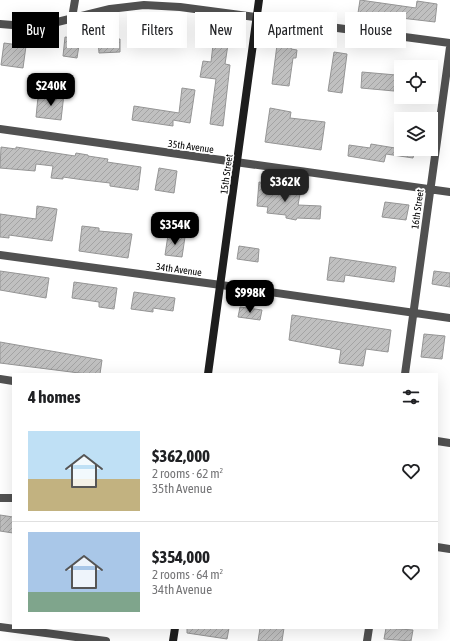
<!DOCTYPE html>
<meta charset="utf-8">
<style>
body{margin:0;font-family:"Asap Condensed",sans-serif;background:#f2f2f2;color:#202124;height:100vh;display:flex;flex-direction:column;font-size:15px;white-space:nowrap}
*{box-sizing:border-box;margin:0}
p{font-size:13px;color:#757577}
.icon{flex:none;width:22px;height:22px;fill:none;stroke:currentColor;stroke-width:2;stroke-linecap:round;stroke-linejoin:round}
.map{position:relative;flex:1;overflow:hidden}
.sheet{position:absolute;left:12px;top:373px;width:426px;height:256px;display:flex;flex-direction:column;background:#fff;border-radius:0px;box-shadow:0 4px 16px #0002}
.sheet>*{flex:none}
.top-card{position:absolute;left:12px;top:12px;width:426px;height:36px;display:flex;gap:8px}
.fabs{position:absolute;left:394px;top:60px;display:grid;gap:8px}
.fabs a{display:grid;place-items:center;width:44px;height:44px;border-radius:0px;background:#fff;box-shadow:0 4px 16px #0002;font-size:20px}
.price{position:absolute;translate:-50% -34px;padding:0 9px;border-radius:8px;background:#000;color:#fff;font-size:13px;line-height:26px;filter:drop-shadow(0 1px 2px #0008)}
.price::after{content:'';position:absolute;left:50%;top:24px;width:12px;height:9px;margin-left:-6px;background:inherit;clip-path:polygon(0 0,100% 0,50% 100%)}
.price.active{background:#222;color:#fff}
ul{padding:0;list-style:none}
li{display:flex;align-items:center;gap:12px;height:100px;padding:0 16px}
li+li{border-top:1px solid #e0e0e0}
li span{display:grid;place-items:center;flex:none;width:112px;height:80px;border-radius:0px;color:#555}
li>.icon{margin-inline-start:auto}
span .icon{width:48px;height:48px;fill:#fffc;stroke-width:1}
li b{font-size:17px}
h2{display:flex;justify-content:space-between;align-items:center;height:48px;padding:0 16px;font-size:17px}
.tag{padding:0 14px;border-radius:0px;background:#fff;box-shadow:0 4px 16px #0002;font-size:14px;line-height:36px}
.tag.active{background:#000;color:#fff}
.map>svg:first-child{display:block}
</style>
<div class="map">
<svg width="450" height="641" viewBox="0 0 450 641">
<defs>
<pattern id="building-hatch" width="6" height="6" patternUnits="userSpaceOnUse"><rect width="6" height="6" fill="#c0c0c0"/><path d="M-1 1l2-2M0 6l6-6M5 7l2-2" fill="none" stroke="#a3a3a3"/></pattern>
</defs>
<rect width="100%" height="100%" fill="#fff"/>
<path fill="url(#building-hatch)" stroke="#959595" d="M360 0 416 8 417 1 437 4 435 22 358 13Z
M130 25 142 26 140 41 128 40Z
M214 36 229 38 225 64 230 65 223 126 210 124 216 79 200 77 203 61 211 62Z
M65 37 80 39 77 58 63 56Z
M278 37 293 39 291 49 297 50 296 58H293L289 86 272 84Z
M120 39V52L99 53 98 40Z
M4 43 26 46 23 68 1 65Z
M334 52 347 54 342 93 328 91Z
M362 72 396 75 394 91 361 88Z
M182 88 195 90 190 123 173 120V126L132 120 134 106 179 113Z
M53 93 64 94 61 120 36 117 38 97 52 99Z
M270 108 291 112 290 118 325 122 321 150 265 142Z
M371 144 401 149H415L413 158 386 154 384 162 348 156 349 145 370 148Z
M1 147 16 149V147L75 156 76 153 88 155V156L108 159 107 162 141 167 138 190 110 186V183L84 180 63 177V179L51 178 53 166 36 164 35 171 0 168Z
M159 168 177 171 174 193 155 190Z
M259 182 282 185V192L300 194 298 205 321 206 320 219 297 218 296 220 286 218V215L267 213 268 207 257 206Z
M385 202 409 205 406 220 382 217Z
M37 206 57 209 52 241 9 235V238L0 237V214L36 219Z
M82 226 99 228V231L132 234 128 258 79 251Z
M168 235 185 237 182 257 165 255Z
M239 246 259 249 258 262 237 259Z
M330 257 396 267 394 282 345 275 344 282 327 280Z
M0 271 49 278 46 298 0 290Z
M434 271 450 273V287L432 284Z
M74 282 117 288 114 309 99 307V302L72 298Z
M134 292 175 298 173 311 153 308V312L131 309Z
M240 307 262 310 260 320 238 317Z
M292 315 391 330 388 352 366 349 363 366 339 363 341 350 289 340Z
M424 334 445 336 442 359 421 357Z
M0 342 102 360 100 374H87L0 363Z
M0 515 13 517V533L0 531Z
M187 628H229L227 639 187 633Z
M260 628H284L282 641H258Z
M386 628 413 630 411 641 384 639Z"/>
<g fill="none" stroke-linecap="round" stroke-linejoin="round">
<path stroke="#515151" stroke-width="8" d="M72 18 75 0
M0 24 37 27 110 9 144 5 180 7 450 43
M0 129 450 192
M0 255 221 285 450 318
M405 374 450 47
M0 379 13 381
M437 441 450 443
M0 498H13
M437 547 450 549
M0 627 106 641
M367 641 369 628"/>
<path stroke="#1e1e1e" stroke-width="8" d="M208 374 259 0
M173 641 175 628"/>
</g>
<g text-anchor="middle" stroke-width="3.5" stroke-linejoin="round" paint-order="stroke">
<g font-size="10" fill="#000" stroke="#fff">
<text transform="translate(191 146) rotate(8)" y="4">35th Avenue</text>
<text transform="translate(226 174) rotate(-82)" y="4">15th Street</text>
<text transform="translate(417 209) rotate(-82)" y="4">16th Street</text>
<text transform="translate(179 269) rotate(8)" y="4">34th Avenue</text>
</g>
</g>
</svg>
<div class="fabs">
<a><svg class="icon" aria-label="locate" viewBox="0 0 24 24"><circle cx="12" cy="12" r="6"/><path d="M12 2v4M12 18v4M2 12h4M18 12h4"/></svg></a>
<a><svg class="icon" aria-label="layers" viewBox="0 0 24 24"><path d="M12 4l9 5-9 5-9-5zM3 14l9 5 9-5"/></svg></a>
</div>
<b class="price" style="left:51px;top:107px">$240K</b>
<b class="price active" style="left:285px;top:203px">$362K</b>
<b class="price" style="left:175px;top:246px">$354K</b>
<b class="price" style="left:250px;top:314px">$998K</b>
<div class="top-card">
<a class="tag active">Buy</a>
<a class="tag">Rent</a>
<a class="tag">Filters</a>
<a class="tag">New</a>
<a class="tag">Apartment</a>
<a class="tag">House</a>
</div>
<section class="sheet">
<h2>4 homes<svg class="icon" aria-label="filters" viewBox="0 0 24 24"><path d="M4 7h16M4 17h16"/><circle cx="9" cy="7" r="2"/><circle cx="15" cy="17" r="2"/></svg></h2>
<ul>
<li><span style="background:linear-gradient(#bfe0f5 60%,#c2b280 0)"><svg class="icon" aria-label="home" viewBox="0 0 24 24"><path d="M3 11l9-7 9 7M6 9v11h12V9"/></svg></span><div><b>$362,000</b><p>2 rooms · 62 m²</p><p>35th Avenue</p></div><svg class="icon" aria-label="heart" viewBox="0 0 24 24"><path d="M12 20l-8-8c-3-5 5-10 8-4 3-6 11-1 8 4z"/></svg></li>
<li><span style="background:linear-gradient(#a9c7e8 75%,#7fa58c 0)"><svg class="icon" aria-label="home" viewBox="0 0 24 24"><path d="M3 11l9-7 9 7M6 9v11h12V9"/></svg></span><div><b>$354,000</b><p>2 rooms · 64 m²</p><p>34th Avenue</p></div><svg class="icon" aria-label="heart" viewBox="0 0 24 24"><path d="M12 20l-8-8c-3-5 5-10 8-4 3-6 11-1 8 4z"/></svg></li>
</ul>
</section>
</div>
